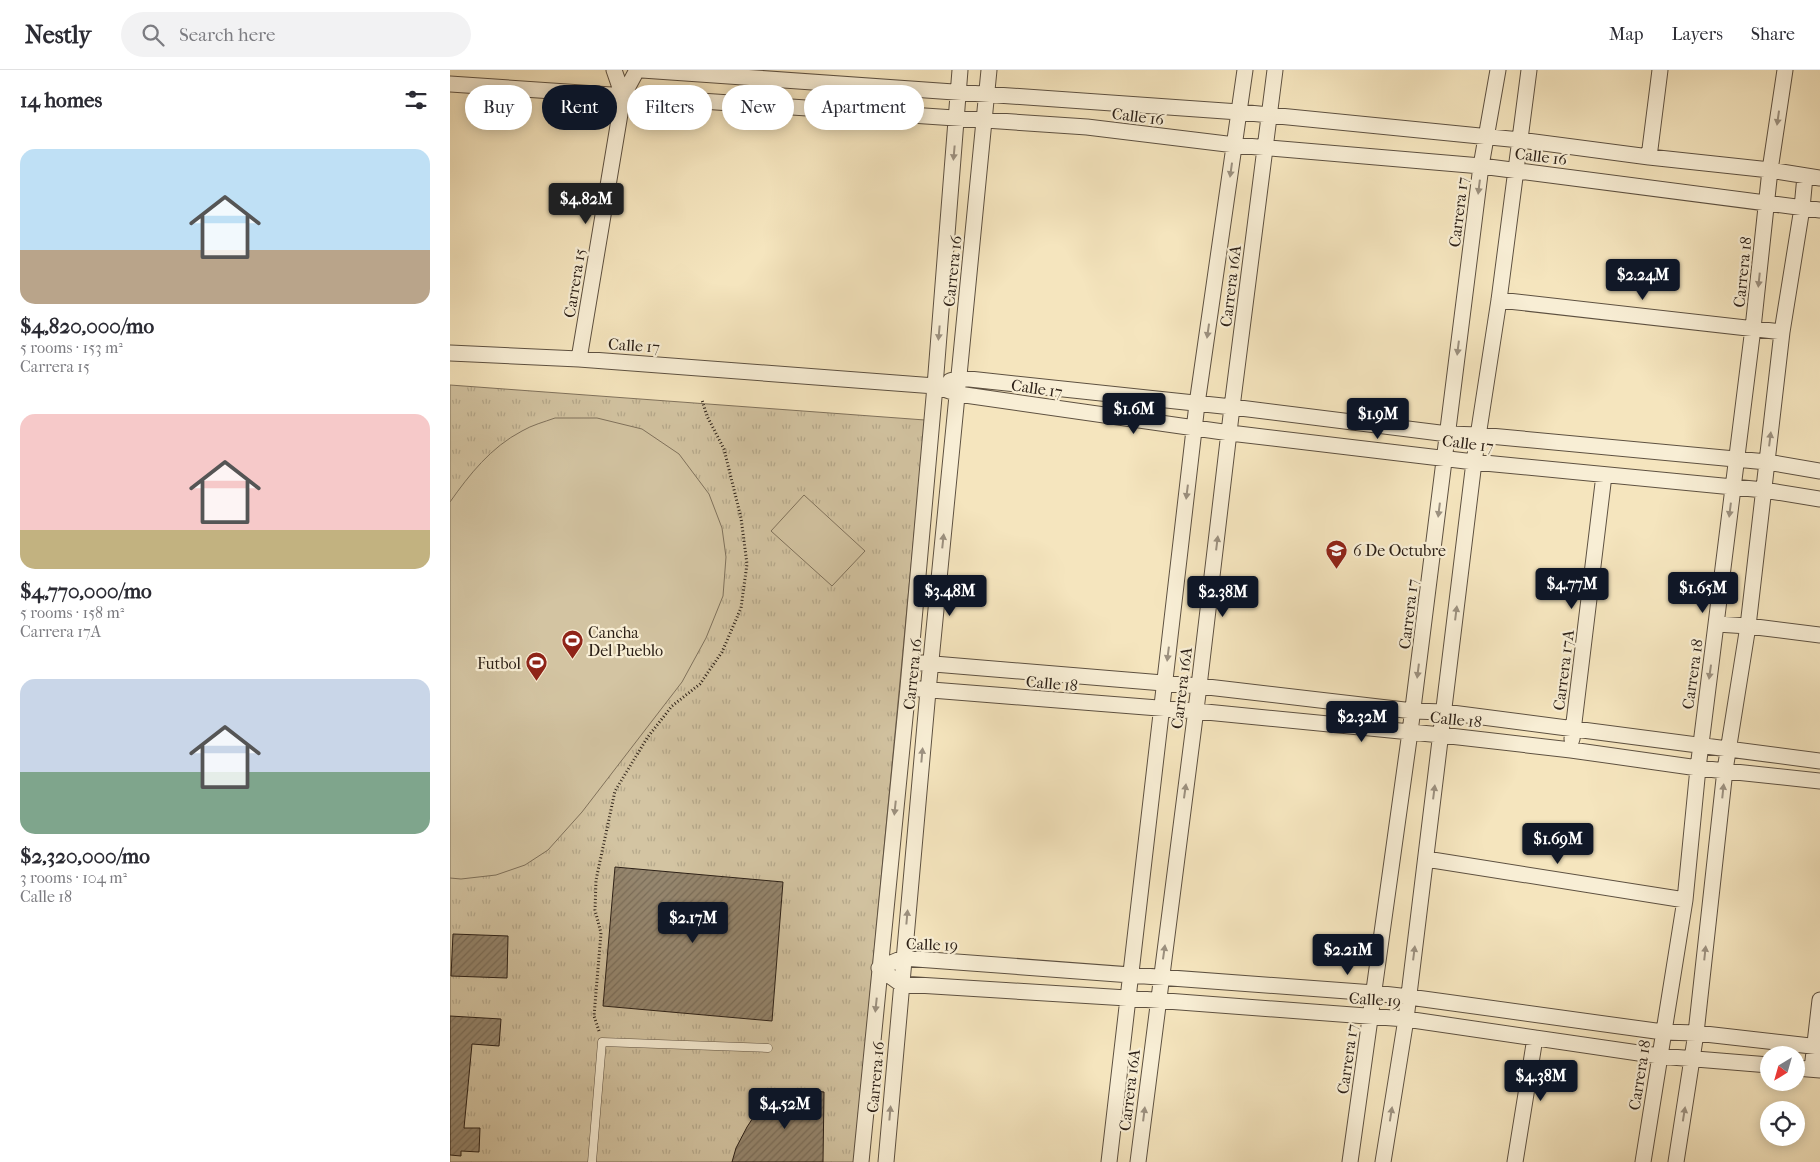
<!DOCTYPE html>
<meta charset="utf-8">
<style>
body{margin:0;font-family:"IM FELL French Canon",serif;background:#f2f2f3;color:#2b2b33;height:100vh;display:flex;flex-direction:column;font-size:19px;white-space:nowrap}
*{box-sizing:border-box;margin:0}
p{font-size:16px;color:#7c7c81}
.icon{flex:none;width:28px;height:28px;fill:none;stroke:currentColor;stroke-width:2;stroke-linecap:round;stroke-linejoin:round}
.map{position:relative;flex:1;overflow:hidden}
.details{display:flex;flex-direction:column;background:#fff;width:450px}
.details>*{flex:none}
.hud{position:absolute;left:15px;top:15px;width:475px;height:45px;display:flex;gap:10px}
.needle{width:32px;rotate:217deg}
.controls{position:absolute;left:1310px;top:976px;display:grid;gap:10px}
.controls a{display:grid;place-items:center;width:45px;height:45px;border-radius:50%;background:#fff;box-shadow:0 2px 12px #0003;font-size:25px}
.price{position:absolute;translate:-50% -42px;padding:0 11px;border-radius:5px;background:#111827;color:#fff;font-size:16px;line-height:32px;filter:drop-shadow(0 1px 2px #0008)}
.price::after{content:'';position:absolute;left:50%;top:30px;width:15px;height:11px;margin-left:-8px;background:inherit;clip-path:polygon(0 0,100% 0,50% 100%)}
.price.active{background:#222;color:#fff}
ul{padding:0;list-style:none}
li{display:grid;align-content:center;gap:10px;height:265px;padding:0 20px}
li span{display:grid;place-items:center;height:155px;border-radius:15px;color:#555}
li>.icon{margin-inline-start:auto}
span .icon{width:90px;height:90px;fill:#fffc;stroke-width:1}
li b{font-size:21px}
h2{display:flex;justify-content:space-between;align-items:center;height:60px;padding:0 20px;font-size:21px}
.tag{padding:0 18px;border-radius:22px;background:#fff;box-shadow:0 2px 12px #0003;font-size:18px;line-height:45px}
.tag.active{background:#111827;color:#fff}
header{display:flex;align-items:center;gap:30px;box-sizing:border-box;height:70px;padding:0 25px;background:#fff;border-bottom:1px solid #e1e1e2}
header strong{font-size:24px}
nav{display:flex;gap:28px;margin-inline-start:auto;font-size:18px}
.search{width:350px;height:45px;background:#f2f2f3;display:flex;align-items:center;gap:12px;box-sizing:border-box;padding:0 18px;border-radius:28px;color:#7c7c81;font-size:19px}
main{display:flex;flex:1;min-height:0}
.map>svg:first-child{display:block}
</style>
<header>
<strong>Nestly</strong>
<div class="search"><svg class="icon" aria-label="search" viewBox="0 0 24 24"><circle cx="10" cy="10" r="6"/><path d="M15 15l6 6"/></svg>Search here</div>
<nav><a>Map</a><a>Layers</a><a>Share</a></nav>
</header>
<main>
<section class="details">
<h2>14 homes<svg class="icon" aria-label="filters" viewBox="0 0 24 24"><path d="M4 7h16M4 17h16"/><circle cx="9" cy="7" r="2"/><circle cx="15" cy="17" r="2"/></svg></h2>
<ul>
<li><span style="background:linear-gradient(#bfe0f5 65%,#b9a48a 0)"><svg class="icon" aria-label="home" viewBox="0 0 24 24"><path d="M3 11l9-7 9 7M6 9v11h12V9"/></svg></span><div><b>$4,820,000/mo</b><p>5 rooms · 153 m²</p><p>Carrera 15</p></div></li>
<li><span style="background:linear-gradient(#f6c9c9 75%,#c2b280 0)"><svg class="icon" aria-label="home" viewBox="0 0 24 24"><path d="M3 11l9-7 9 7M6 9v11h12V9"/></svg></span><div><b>$4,770,000/mo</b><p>5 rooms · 158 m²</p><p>Carrera 17A</p></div></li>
<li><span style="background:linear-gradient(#c9d6e8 60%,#7fa58c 0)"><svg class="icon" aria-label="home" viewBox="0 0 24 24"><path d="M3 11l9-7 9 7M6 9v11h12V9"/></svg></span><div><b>$2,320,000/mo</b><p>3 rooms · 104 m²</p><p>Calle 18</p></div></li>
</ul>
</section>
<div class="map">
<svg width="1370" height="1092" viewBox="0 0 1370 1092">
<defs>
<pattern id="park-tufts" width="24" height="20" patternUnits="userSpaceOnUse" patternTransform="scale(1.25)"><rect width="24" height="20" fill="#d3c4a2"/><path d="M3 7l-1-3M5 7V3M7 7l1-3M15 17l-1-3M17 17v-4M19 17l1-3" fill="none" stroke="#b5a88b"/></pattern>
<pattern id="building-hatch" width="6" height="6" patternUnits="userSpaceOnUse" patternTransform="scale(1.25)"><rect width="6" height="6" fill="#95866e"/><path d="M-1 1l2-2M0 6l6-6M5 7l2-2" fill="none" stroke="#7a6d59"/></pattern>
</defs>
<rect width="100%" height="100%" fill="#f5e5be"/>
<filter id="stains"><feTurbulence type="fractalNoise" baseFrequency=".004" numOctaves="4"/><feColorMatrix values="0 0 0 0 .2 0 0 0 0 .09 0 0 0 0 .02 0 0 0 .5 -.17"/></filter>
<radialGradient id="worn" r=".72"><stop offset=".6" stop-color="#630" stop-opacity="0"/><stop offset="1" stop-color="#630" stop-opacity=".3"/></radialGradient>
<path fill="url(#park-tufts)" stroke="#80725c" d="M0 315 475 350 404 1092H0Z"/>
<path fill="#d3c4a2" stroke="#80725c" d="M105 348H147L192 359 229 384 259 424 272 458 276 487 273 526 256 568 232 612 132 742 98 780 75 795 46 805 11 809 0 808V432C19 405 41 377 72 361 82 355 94 352 105 348Z
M354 425 415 481 382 516 321 461Z"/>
<path fill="url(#building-hatch)" stroke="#2c2017" d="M165 797 333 812 322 951 153 936Z
M3 864 58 866 57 908 1 906Z
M0 946 51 949 49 976 22 974 14 1058H30L29 1082 11 1081V1086L0 1085Z
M352 1019 374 1022 373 1092H282L286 1078 297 1057 312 1034 331 1022Z"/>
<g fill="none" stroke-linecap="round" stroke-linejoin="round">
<defs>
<path id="service" d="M142 1092 152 972 318 978"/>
<path id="minor" d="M164 0 173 26
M192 0 789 42 1070 70 1199 87 1320 100 1370 108
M0 14 637 57 785 75 1031 96 1370 140
M1199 87 1210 0
M1049 230 1332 262
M0 283 129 289 485 316 508 324 780 363 1024 392 1314 420 1370 429
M129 289 173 26 187 0
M500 311 510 308 782 337 998 364 1029 365 1317 392 1370 401
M1267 554 1298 556 1370 565
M472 593 749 616 963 641 994 642 1370 691
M469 619 746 641 991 665 1121 680 1248 698 1370 711
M1122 669 1154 405
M976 789 1235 830
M429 898 453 888 924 923 959 927 1213 962 1246 963 1370 977
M429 898 451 914 677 928 956 949 1209 986 1319 995
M1346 998 1370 1000
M1362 999 1370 930
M411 1092 458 617 485 316 510 0
M436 1092 478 621 539 0
M659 1092 747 334 795 0
M688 1092 749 616 782 337 825 0
M900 1092 960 662 1031 96 1048 0
M933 1092 956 949 1024 392 1049 230 1079 0
M1065 1092 1085 968
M1193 1092 1235 830 1248 698 1303 258 1320 100 1335 0
M1226 1092 1246 963 1275 700 1298 556 1332 262 1352 138 1355 106"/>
</defs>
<use href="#service" stroke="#5e5141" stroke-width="9"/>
<use href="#minor" stroke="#5e5141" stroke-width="17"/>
<path stroke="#2c2017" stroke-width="3" stroke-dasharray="1 2.5" stroke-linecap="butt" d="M149 961 144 946 151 863 145 840 146 810 165 721 197 668 222 636 250 614 272 582 291 538 297 494 291 448 274 379 257 346 252 330"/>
<use href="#service" stroke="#f8eed5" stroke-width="8"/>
<use href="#minor" stroke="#f8eed5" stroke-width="15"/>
</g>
<defs><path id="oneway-solid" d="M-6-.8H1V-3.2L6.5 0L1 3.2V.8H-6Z" transform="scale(1.25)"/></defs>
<g fill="#9c9180">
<use href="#oneway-solid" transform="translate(1328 48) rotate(98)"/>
<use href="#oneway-solid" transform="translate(504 83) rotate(95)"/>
<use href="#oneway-solid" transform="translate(781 100) rotate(98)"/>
<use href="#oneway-solid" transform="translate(1029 117) rotate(97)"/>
<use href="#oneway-solid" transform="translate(1309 210) rotate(96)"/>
<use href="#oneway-solid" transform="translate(758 261) rotate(98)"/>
<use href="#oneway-solid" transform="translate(489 263) rotate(95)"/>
<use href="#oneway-solid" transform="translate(1008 278) rotate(97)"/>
<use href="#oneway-solid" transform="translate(1320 369) rotate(-83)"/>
<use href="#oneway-solid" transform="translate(737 422) rotate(97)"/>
<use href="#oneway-solid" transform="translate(989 440) rotate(97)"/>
<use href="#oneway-solid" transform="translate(1280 440) rotate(97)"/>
<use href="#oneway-solid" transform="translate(493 471) rotate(-84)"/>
<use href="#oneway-solid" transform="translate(767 473) rotate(-83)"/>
<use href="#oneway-solid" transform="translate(1006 543) rotate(-83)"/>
<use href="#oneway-solid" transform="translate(718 584) rotate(97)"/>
<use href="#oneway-solid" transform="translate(968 601) rotate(97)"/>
<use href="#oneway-solid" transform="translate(1260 602) rotate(98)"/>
<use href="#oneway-solid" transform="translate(472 685) rotate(-85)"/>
<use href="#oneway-solid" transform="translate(735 721) rotate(-82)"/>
<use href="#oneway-solid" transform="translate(1273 721) rotate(-84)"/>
<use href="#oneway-solid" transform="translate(984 722) rotate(-83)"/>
<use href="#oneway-solid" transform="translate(445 738) rotate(96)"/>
<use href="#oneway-solid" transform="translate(457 847) rotate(-85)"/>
<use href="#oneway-solid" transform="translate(714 882) rotate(-82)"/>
<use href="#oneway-solid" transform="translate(964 883) rotate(-83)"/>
<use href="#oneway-solid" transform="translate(1255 883) rotate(-84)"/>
<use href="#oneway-solid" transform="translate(426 935) rotate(96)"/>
<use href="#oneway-solid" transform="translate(440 1043) rotate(-85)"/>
<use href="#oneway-solid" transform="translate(694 1044) rotate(-83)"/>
<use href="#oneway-solid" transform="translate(941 1044) rotate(-81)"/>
<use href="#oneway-solid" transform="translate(1234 1044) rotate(-81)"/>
</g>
<defs>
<symbol id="school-pin" viewBox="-11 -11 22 30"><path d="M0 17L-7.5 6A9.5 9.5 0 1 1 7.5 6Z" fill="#8f2418" stroke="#f8eed5"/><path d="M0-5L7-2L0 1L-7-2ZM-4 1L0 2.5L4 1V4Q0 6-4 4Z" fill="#fff"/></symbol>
<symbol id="stadium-pin" viewBox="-11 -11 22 30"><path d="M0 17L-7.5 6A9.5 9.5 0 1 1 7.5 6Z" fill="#8f2418" stroke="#f8eed5"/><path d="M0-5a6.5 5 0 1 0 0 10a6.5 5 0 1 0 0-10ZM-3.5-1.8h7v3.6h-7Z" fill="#fff"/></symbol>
</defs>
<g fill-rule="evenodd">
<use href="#school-pin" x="874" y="468" width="25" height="34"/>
<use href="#stadium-pin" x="110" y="558" width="25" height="34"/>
<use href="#stadium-pin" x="74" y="580" width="25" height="34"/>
</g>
<g text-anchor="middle" stroke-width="4.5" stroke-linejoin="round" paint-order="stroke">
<g font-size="16" fill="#2c2017" stroke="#f8eed5">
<text transform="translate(688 46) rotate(7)" y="6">Calle 16</text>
<text transform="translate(1091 86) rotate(7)" y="6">Calle 16</text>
<text transform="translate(1008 142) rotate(-83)" y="6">Carrera 17</text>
<text transform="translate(502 201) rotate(-84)" y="6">Carrera 16</text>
<text transform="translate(1292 202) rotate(-84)" y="6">Carrera 18</text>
<text transform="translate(124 213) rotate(-81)" y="6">Carrera 15</text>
<text transform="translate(780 216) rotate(-83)" y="6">Carrera 16A</text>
<text transform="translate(184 275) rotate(4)" y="6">Calle 17</text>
<text transform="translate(587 318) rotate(8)" y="6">Calle 17</text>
<text transform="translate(1018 373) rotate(7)" y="6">Calle 17</text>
<text transform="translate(958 544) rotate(-83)" y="6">Carrera 17</text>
<text transform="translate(1113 600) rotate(-83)" y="6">Carrera 17A</text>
<text transform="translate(462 604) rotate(-84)" y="6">Carrera 16</text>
<text transform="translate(1242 604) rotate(-82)" y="6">Carrera 18</text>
<text transform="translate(602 613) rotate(5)" y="6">Calle 18</text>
<text transform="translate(731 618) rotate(-83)" y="6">Carrera 16A</text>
<text transform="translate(1006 649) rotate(6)" y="6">Calle 18</text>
<text transform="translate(482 874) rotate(2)" y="6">Calle 19</text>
<text transform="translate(925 929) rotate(4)" y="6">Calle 19</text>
<text transform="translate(897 989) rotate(-82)" y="6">Carrera 17</text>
<text transform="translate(1189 1005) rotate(-81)" y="6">Carrera 18</text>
<text transform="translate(425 1007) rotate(-85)" y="6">Carrera 16</text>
<text transform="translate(679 1020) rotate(-83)" y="6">Carrera 16A</text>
</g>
<g font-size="16" fill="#2c2017" stroke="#f8eed5" text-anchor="start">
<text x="903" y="486">6 De Octubre</text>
<text x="138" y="568">Cancha<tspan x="138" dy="18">Del Pueblo</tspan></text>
<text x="71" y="599" text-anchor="end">Futbol</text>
</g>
</g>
<rect width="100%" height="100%" filter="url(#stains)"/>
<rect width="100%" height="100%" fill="url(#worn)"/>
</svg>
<div class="controls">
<a><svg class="needle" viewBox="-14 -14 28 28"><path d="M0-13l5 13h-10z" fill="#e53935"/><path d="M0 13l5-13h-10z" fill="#7c7c81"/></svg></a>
<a><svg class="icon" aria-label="locate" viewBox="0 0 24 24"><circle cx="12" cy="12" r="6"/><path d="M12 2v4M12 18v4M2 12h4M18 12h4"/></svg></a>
</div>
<b class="price active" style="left:136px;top:155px">$4.82M</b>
<b class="price" style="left:1193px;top:231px">$2.24M</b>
<b class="price" style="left:684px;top:365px">$1.6M</b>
<b class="price" style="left:928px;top:370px">$1.9M</b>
<b class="price" style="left:1122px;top:540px">$4.77M</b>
<b class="price" style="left:1253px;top:544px">$1.65M</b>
<b class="price" style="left:500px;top:547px">$3.48M</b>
<b class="price" style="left:773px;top:548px">$2.38M</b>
<b class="price" style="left:912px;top:673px">$2.32M</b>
<b class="price" style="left:1108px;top:795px">$1.69M</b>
<b class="price" style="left:243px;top:874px">$2.17M</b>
<b class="price" style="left:898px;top:906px">$2.21M</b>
<b class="price" style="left:1091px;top:1032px">$4.38M</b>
<b class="price" style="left:335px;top:1060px">$4.52M</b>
<div class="hud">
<a class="tag">Buy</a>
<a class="tag active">Rent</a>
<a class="tag">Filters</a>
<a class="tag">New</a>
<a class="tag">Apartment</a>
</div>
</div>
</main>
